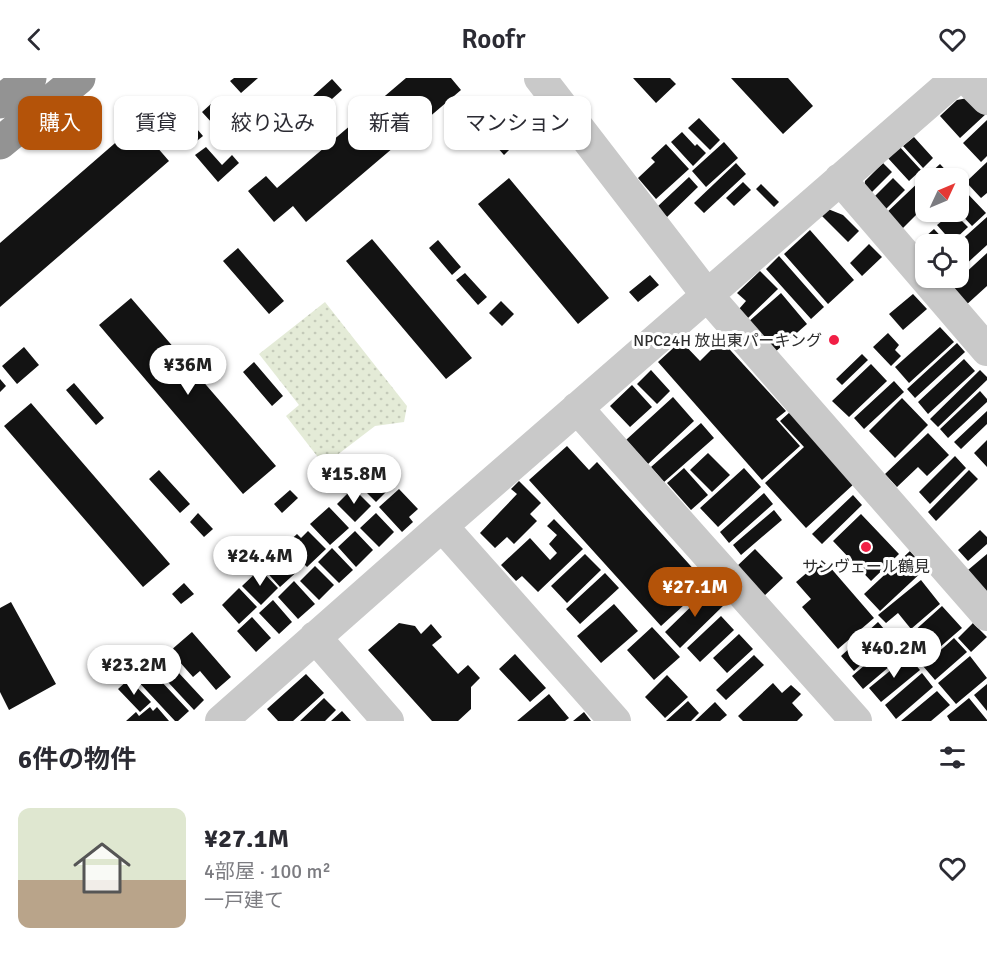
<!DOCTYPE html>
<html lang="ja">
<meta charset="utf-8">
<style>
body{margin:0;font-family:Signika,"Noto Sans JP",sans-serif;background:#f7f7f7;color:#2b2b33;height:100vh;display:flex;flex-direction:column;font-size:22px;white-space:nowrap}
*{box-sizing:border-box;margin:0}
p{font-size:20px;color:#7c7c81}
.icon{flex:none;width:33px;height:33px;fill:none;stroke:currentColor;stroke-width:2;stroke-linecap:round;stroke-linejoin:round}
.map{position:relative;height:643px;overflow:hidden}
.details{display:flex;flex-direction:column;background:#fff;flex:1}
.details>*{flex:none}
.top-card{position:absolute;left:18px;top:18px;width:600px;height:54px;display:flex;gap:12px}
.needle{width:39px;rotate:46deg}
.tools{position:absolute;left:915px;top:90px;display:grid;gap:12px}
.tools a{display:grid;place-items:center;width:54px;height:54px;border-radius:12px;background:#fff;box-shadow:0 2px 4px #0004;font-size:30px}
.price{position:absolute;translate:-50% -51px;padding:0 14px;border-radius:21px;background:#fff;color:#222;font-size:20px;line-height:39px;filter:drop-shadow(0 2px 3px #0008)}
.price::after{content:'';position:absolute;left:50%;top:36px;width:18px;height:14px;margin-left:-9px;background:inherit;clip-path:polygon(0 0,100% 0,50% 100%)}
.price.current{background:#b45309;color:#fff}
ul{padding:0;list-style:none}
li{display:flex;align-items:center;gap:18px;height:150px;padding:0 18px}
li span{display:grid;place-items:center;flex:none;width:168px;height:120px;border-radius:12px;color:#555}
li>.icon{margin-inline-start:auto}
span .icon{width:72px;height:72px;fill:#fffc;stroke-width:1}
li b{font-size:26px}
h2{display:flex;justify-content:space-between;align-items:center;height:72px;padding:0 18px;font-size:26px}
.pill{padding:0 21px;border-radius:12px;background:#fff;box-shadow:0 2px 4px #0004;font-size:21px;line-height:54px}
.pill.current{background:#b45309;color:#fff}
header{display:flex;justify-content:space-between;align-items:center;height:78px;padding:0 18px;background:#fff;font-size:27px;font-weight:600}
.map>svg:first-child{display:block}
</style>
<header><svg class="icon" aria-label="back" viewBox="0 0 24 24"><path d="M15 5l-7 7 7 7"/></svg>Roofr<svg class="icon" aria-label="heart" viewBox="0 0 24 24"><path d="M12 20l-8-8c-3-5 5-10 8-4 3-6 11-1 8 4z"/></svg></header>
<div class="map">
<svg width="987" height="643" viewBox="0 0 987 643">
<defs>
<pattern id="park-dots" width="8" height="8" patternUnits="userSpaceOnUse" patternTransform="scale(1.5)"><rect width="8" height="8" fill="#e4ebd7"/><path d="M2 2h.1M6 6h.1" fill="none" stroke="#c4cab9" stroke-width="1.8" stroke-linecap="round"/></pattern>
</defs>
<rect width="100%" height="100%" fill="#fff"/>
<path fill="url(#park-dots)" d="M325 224 407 328 404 344 375 348 324 387 286 338 299 327 259 276Z"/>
<path fill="#131313" d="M234 0H258L241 15 230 3Z
M406 0H451L461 12 306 144 293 128 274 144 248 113 266 98 277 110Z
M633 0H670L676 6 656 25Z
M731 0H788L813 28 783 56Z
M332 1 342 12 293 56 283 45Z
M973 19 987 35 960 60 940 38 957 22Z
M212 25 222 37 213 46 202 34Z
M517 34 533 52 524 61 508 42Z
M699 40 720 62 710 72 688 50Z
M987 42V78L981 84 963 65Z
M191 44 203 58 193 66 182 52Z
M268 45 277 55 259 71 250 61Z
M137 46 169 83 0 229V165Z
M496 51 512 69 504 77 487 58Z
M682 54 695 68 697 66 706 75 693 88 671 64Z
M914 59 933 80 923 90 903 68Z
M724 64 738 80 706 109 692 93Z
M666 66 689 91 656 121 638 100 655 84 651 80Z
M899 68 921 92 909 103 887 79Z
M206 69 222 87 232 77 239 85 218 104 195 77Z
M987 84V115L981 120 966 104Z
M736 85 746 96 704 135 694 125Z
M883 85 892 94 870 116 864 111 865 103Z
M940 86 953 100H931L928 97Z
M689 99 698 109 667 139 657 129Z
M509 100 609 220 578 246 478 126Z
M893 100 905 112 884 133 872 121Z
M923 100 926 102V127L902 151 884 137Z
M743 104 751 112 734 128 726 120Z
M761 106 779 124 774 129 756 111Z
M965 113 986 135 972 148 958 133V119Z
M828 131 843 137 859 153 848 164 821 137Z
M953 134 968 149 952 164 937 147Z
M987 139V167L963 189 958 184V165Z
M934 151 948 166H926V177L916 167Z
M810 152 854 202 828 226 784 176Z
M372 161 472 280 446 301 346 183Z
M438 162 461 189 452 197 429 170Z
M869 166 882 179 862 198 850 185Z
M238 170 284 223 269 236 223 183Z
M987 175V208L965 228 949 210Z
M779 178 824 229 811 241 766 191Z
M760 193 778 211 748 240 739 231 746 223 737 215Z
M465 195 487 219 478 227 456 202Z
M650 197 659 207 638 224 629 214Z
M781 215 807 246 774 275 747 245Z
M913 216 927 231 903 252 889 236Z
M131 220 276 388 243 416 99 247Z
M501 223 514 236 502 248 489 235Z
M940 249 954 264 909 305 895 289Z
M888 255 899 267 895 272 901 278 891 288 873 269Z
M721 262 786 333 776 341 800 368 762 402 658 284 681 263 700 283Z
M957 265 965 274 915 320 907 311Z
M24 269 39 287 17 306 2 288Z
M862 276 868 282 842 307 836 301Z
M964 281 975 293 928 336 918 324Z
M254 284 283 318 272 328 243 294Z
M871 286 887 303 849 339 832 323Z
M651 292 670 313 657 326 637 306Z
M980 292 987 299V302L938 349 930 341Z
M0 301 6 308 0 314Z
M894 303 904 314 864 351 854 340Z
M74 305 104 340 96 347 66 312Z
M632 307 652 329 630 349 610 328Z
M980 313 987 321V324L948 360 940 351Z
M673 319 694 343 648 386 626 362Z
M902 320 928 347 895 380 869 353Z
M31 325 170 486 143 509 4 348Z
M987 333V346L961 371 954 364Z
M790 334 855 405 806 450 765 405 804 369 780 343Z
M701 345 714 360 664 404 651 389Z
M928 355 949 377 927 398 918 389 897 409 885 396Z
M987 362V389L974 375Z
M567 368 589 392 597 384 707 506 661 548 529 402Z
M708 375 730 397 712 414 690 392Z
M955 378 966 390 930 426 919 414Z
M378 386 396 404 376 424 358 406Z
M684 390 708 417 691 432 667 405Z
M744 390 761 409 718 449 700 430Z
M159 392 190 426 180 435 149 401Z
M969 392 978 401 936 443 928 434Z
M519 403 541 425 530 436 537 443 514 466 507 459 495 470 480 455 517 416 511 411Z
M353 410 371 428 355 444 337 426Z
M399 411 418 431 409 439 413 444 402 454 379 429Z
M290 412 298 420 282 435 274 426Z
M764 415 773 426 729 465 720 454Z
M853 417 862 427 822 466 812 456Z
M329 429 349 450 330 467 310 446Z
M774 432 782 442 741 477 733 467Z
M198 435 213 451 204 459 190 444Z
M376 435 394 454 379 469 360 450Z
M861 436 899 476 871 503 833 463Z
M554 441 583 471 538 514 522 498 516 503 501 487 530 460 550 482 557 475 549 466 557 457 547 448Z
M980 452 987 459V466L968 483 958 472Z
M308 453 326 471 307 489 285 467 297 456 301 460Z
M355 453 373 472 356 489 338 469Z
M283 470 301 490 280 509 262 489Z
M332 470 353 492 339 505 318 484Z
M755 471 783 500 763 519 735 490Z
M910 473 926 490 880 533 864 516Z
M585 476 601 492 567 525 551 508Z
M987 476V515L968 492Z
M823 481 874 540 838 571 802 529 811 521 796 504Z
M315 488 334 507 319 522 300 503Z
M260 491 278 510 261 527 242 508Z
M605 495 619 510 580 546 566 531Z
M921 502 940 526 911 551 898 535 886 545 878 537Z
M294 503 315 526 298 541 278 519Z
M184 505 194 516 181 526 172 516Z
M239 510 257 529 239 546 222 527Z
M710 510 725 526 680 570 665 554Z
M273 522 292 544 279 556 259 535Z
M11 524 56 606 9 632 0 614V530Z
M614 526 638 553 601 585 577 558Z
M942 528 962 550 932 576 912 555Z
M721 538 734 552 700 584 687 570Z
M252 539 271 560 256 574 237 553Z
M878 544 891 559 854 593 841 578Z
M399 545 415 548 421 556 431 546 442 559 432 567 458 596 468 587 480 600 471 609V631L458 643H432L368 572Z
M973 545 987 559 971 574 958 560Z
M652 549 680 579 654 602 627 572Z
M192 554 231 599 216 612 200 593 193 599 170 573Z
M739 556 753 571 727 595 713 580Z
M954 560 967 574 935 602 923 588Z
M893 563 904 576 863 611 852 598Z
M515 576 546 610 530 624 499 591Z
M754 577 764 587 726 622 716 612Z
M908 578 920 592 881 624 869 610Z
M970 578 987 600 956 626 938 605Z
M164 579 204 622 194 632 154 589Z
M146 587 189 633 178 643H175L134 599Z
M922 595 933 609 896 641 885 627Z
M306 596 324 615 293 643H278L267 631Z
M667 597 688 619 665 640 645 619Z
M129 601 151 624 140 634 118 611Z
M773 605 782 615 791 607 801 616 792 625 803 637 797 643H743L738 638Z
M987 606V633L974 617Z
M937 613 950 627 931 643H901Z
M549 616 569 640 565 643H517Z
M324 620 336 632 325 643H300Z
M969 620 987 642V643H950L947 638Z
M688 623 699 635 691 643H666Z
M715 624 727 637 720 643H695Z
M150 629 153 633 157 629 169 643H126L136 634 139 638Z
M342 633 351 643H331Z
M584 634 591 643H573Z"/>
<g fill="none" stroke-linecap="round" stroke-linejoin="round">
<path stroke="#c9c9c9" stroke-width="32" d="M540 0 707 217 987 537
M966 0 987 21
M840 101 987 272
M577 330 856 643
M442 448 615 643
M315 559 388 643
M221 643 442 448 957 0"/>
<path stroke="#939393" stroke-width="33" d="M0 24 30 0
M0 65 79 0"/>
</g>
<g fill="#f11f45" stroke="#fff" stroke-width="2">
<circle cx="834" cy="262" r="6"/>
<circle cx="866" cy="469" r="6"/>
</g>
<g text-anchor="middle" stroke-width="6" stroke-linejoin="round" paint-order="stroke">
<g font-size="16" fill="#2c2c2c" stroke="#fff" text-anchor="end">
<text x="822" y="268">NPC24H 放出東パーキング</text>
<text x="866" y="494" text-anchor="middle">サンヴェール鶴見</text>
</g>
</g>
</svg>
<div class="tools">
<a><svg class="needle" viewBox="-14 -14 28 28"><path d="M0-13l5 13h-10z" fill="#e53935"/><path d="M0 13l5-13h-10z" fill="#7c7c81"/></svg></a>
<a><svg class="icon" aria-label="locate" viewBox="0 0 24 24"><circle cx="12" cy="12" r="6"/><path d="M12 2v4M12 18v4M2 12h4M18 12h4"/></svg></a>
</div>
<b class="price" style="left:188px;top:318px">¥36M</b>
<b class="price" style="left:354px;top:427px">¥15.8M</b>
<b class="price" style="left:260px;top:509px">¥24.4M</b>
<b class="price current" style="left:695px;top:540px">¥27.1M</b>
<b class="price" style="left:894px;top:601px">¥40.2M</b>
<b class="price" style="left:134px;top:618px">¥23.2M</b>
<div class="top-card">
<a class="pill current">購入</a>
<a class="pill">賃貸</a>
<a class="pill">絞り込み</a>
<a class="pill">新着</a>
<a class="pill">マンション</a>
</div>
</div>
<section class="details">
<h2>6件の物件<svg class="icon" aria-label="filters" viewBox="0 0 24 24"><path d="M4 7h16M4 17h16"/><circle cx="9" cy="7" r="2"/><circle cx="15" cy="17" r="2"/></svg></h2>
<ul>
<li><span style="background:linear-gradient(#dfe7d0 60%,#b9a48a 0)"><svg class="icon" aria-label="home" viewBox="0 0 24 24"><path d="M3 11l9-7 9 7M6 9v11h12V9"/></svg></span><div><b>¥27.1M</b><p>4部屋 · 100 m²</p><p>一戸建て</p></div><svg class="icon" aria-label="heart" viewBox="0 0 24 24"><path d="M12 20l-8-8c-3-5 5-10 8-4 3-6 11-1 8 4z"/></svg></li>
</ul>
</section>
